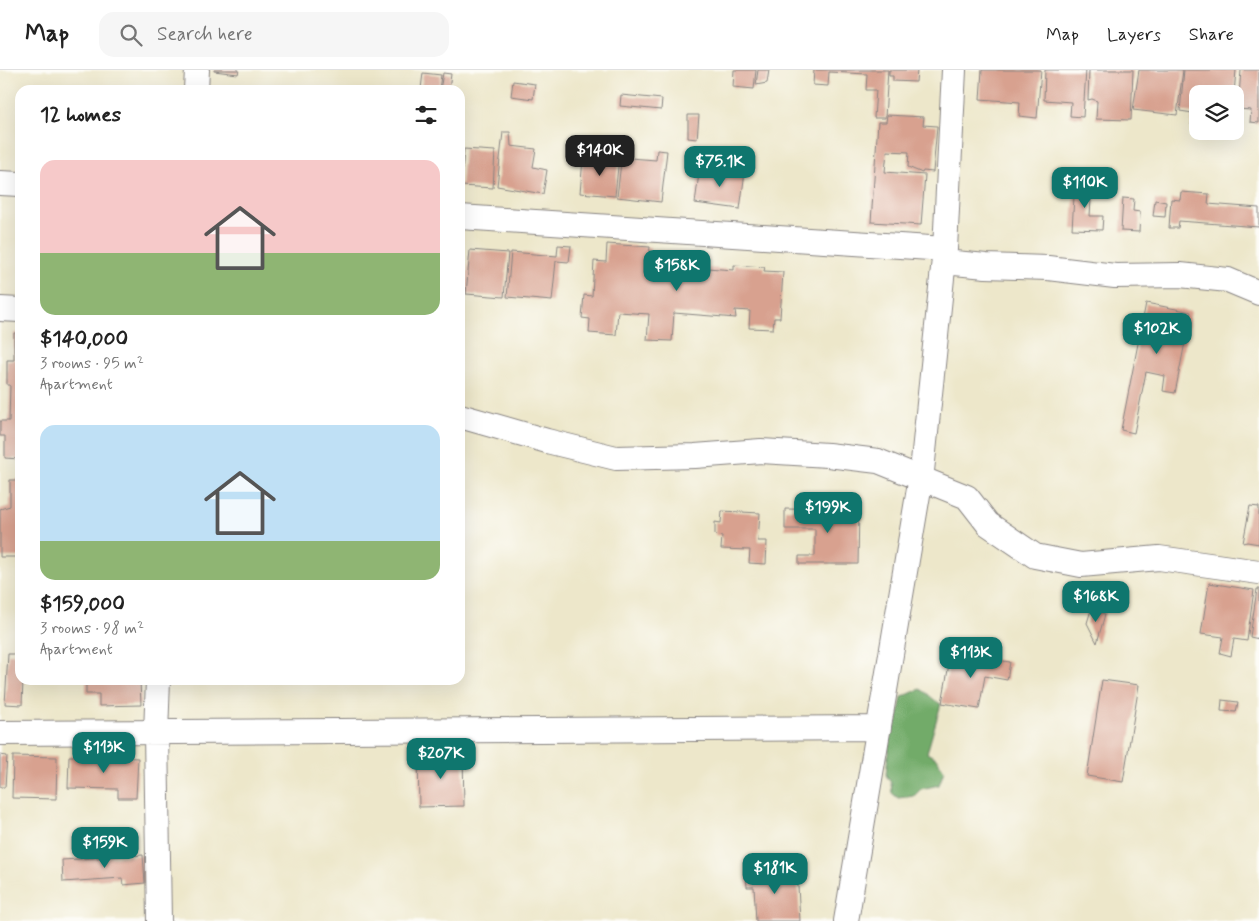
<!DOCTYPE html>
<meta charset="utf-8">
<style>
body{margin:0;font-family:Mynerve,sans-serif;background:#f6f6f6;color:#222;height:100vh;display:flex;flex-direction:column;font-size:19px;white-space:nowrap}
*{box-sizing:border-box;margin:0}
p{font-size:16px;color:#767676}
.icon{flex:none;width:28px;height:28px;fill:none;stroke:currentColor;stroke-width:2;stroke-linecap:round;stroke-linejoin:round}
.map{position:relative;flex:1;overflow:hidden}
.panel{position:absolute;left:15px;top:15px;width:450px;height:600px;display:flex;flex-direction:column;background:#fff;border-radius:15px;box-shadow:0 5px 20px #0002}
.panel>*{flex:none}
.fabs{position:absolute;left:1189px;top:15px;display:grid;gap:10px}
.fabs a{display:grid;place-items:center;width:55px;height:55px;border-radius:10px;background:#fff;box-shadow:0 5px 20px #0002;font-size:25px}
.price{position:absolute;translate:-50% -42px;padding:0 11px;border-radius:10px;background:#0f766e;color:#fff;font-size:16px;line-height:32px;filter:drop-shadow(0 1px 2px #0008)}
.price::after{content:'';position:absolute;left:50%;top:30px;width:15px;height:11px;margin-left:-8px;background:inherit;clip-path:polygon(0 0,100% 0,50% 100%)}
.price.current{background:#222;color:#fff}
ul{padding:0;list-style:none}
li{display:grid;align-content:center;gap:10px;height:265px;padding:0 25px}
li span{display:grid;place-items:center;height:155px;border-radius:15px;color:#555}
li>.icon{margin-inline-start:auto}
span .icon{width:90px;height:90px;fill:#fffc;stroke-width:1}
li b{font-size:21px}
h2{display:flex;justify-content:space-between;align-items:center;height:60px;padding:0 25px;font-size:21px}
header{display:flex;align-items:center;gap:30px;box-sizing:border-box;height:70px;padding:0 25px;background:#fff;border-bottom:1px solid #e0e0e0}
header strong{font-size:24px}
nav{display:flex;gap:28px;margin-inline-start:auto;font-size:18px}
.search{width:350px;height:45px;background:#f6f6f6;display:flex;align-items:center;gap:12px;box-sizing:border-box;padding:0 18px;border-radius:15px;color:#767676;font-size:19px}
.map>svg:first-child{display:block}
</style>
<header>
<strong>Map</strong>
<div class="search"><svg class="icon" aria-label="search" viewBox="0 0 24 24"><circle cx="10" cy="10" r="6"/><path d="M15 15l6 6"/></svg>Search here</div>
<nav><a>Map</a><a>Layers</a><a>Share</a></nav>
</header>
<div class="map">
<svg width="1259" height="851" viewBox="0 0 1259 851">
<rect width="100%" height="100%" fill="#fdfcf7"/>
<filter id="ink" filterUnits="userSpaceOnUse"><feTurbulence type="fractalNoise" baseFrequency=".02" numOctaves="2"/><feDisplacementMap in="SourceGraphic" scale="10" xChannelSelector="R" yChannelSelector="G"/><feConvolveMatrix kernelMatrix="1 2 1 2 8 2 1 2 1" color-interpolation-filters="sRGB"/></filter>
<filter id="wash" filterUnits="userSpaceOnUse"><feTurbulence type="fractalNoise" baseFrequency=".0096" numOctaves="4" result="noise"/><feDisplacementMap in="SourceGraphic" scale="20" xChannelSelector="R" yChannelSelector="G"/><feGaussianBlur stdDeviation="1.12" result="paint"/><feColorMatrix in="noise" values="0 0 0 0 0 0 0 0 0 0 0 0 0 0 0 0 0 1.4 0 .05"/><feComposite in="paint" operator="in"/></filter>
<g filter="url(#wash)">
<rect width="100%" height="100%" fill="#ede7ca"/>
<path fill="#72ab69" stroke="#4a6652" d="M920 619C929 623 932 630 941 634L927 683 937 689 944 701 939 715 921 719 914 726 898 728 892 723 891 713 886 705 889 673 892 661 897 652 902 627Z"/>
<g id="blocks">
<path fill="#d8a18f" d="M214 0H239L238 4 214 1Z
M734 0H756L754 19 733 17Z
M758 0H769L767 13 756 15Z
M814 0H888L885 48H874L876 20H866L867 4 829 2 828 16 813 15Z
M889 0H917L916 12 893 11V6H889Z
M982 0H1041L1037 48 1019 46 1020 32 980 29Z
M1045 0H1086L1083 47 1070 46 1071 32 1044 30Z
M1089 0H1133L1131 50 1096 49 1097 31 1092 29 1088 30Z
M1139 0H1183L1177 45 1133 40Z
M1184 0H1236L1234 24H1198V55H1191L1193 43 1180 41Z
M1241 0H1259V53L1250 52 1251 40 1238 39Z
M423 3 441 5 439 20 421 19Z
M443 3 451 4 449 20H440Z
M513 11 535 14 533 29 511 26Z
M621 25 662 29 661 40 620 36Z
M688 45H699L697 69 688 68Z
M887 45 924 47 923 55 937 56 933 102 923 101 922 103 908 97 909 82 887 81 885 102 925 105 921 155 871 152 878 52H886Z
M503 62H510L511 76 536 79 533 97 547 100 543 124 497 116Z
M623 75 632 76 630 88 656 90 657 80 667 81 661 132 617 127Z
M464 79 495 81 493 118 461 116Z
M613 86 619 87 615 126 580 123 583 89 613 92Z
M700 96 745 102 740 139 695 133Z
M1075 111 1092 112 1090 146H1103L1102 160 1072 159Z
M1181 122 1209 124 1208 134 1259 138V157L1179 151 1178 158H1169L1171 129 1180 130Z
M1123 128 1134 129 1133 141 1140 142 1139 162 1121 161Z
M1155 130 1166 132 1165 147 1153 146Z
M607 174 650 177 648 196 679 198V191L707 193V198L734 200V195L765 197 764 201 783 202 780 248H774L773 259 749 258 750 241 735 240 736 248 674 243 672 271 647 270 649 244 618 242 616 265 589 263 590 249 582 248 584 225 592 226 594 191 606 192Z
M558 175 571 176 569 192 556 191 552 231 507 227 511 182 557 186Z
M470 180 508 183 504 227 466 224Z
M1146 233 1191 242 1175 323 1163 321 1165 306 1146 302 1134 363 1121 360Z
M14 263H20L19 389 5 388V366H0V351H9L10 315H7V290H14Z
M10 410H20V487H0V439L10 436Z
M1250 436 1259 437V474L1247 472 1243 473Z
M785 439 859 440 858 494H799V486H815V459H785Z
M722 441 760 443 758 471H767L766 494 749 493 750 480 721 479 722 466 715 465V452L721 453Z
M1209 513 1254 520 1247 571 1234 569 1231 586 1220 583 1223 567 1201 564Z
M1257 519H1259V569L1250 567Z
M1091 540 1105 544 1097 573 1087 553Z
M951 583 1010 592 1007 610 985 606 979 639 942 633Z
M8 584H20V610H23L22 635 5 634Z
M86 610H140L141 635 99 636V624H86Z
M1102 610 1139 615 1123 712 1087 706Z
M1222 630 1238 632 1236 642 1221 641Z
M418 684H463L464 736 419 737Z
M0 685 7 686 5 717H0Z
M13 686 57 687 56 729 12 728Z
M69 686 138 688 136 728H118V719L68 718Z
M143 785 145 813 123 815 122 808 63 812 62 790Z
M797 799 800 851H756L754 817H747L746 802Z"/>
</g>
</g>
<g filter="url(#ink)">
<use href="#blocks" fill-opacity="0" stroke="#888482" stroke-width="1"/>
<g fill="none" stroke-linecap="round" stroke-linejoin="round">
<defs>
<path id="minor" d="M196 20 197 0
M0 113 20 114
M460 147 945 179
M944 192 986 196 1048 198 1115 206 1180 205 1228 210 1259 223
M0 239 20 240
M460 346 547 371 616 388 695 386 761 381 828 385 878 391 967 427 988 454 1035 486 1081 495 1159 488 1259 502
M158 610 156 663 159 851
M0 663 879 658
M846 851 922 401 945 179 954 0"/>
</defs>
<use href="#minor" stroke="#888482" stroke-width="26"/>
<use href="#minor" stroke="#fff" stroke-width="24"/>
</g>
</g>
</svg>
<div class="fabs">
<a><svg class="icon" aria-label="layers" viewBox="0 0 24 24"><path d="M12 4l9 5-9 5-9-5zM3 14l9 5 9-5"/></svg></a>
</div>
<b class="price current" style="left:600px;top:107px">$140K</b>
<b class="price" style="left:720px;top:118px">$75.1K</b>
<b class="price" style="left:1085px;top:139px">$110K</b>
<b class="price" style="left:677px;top:222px">$158K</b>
<b class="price" style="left:1157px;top:285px">$102K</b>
<b class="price" style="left:828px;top:464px">$199K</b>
<b class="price" style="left:1096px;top:553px">$168K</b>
<b class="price" style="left:971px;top:609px">$113K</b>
<b class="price" style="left:104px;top:704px">$113K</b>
<b class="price" style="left:441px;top:710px">$207K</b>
<b class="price" style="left:105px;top:799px">$159K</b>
<b class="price" style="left:775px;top:825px">$181K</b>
<section class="panel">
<h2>12 homes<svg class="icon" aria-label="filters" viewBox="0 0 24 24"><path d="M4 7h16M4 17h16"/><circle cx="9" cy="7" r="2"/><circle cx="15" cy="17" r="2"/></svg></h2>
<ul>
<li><span style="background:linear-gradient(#f6c9c9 60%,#8fb573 0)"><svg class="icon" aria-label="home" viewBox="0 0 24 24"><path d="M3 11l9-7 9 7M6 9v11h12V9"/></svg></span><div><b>$140,000</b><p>3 rooms · 95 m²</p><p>Apartment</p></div></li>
<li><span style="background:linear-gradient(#bfe0f5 75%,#8fb573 0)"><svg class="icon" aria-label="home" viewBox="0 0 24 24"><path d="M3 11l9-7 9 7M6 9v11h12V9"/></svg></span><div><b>$159,000</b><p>3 rooms · 98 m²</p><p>Apartment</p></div></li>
</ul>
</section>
</div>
